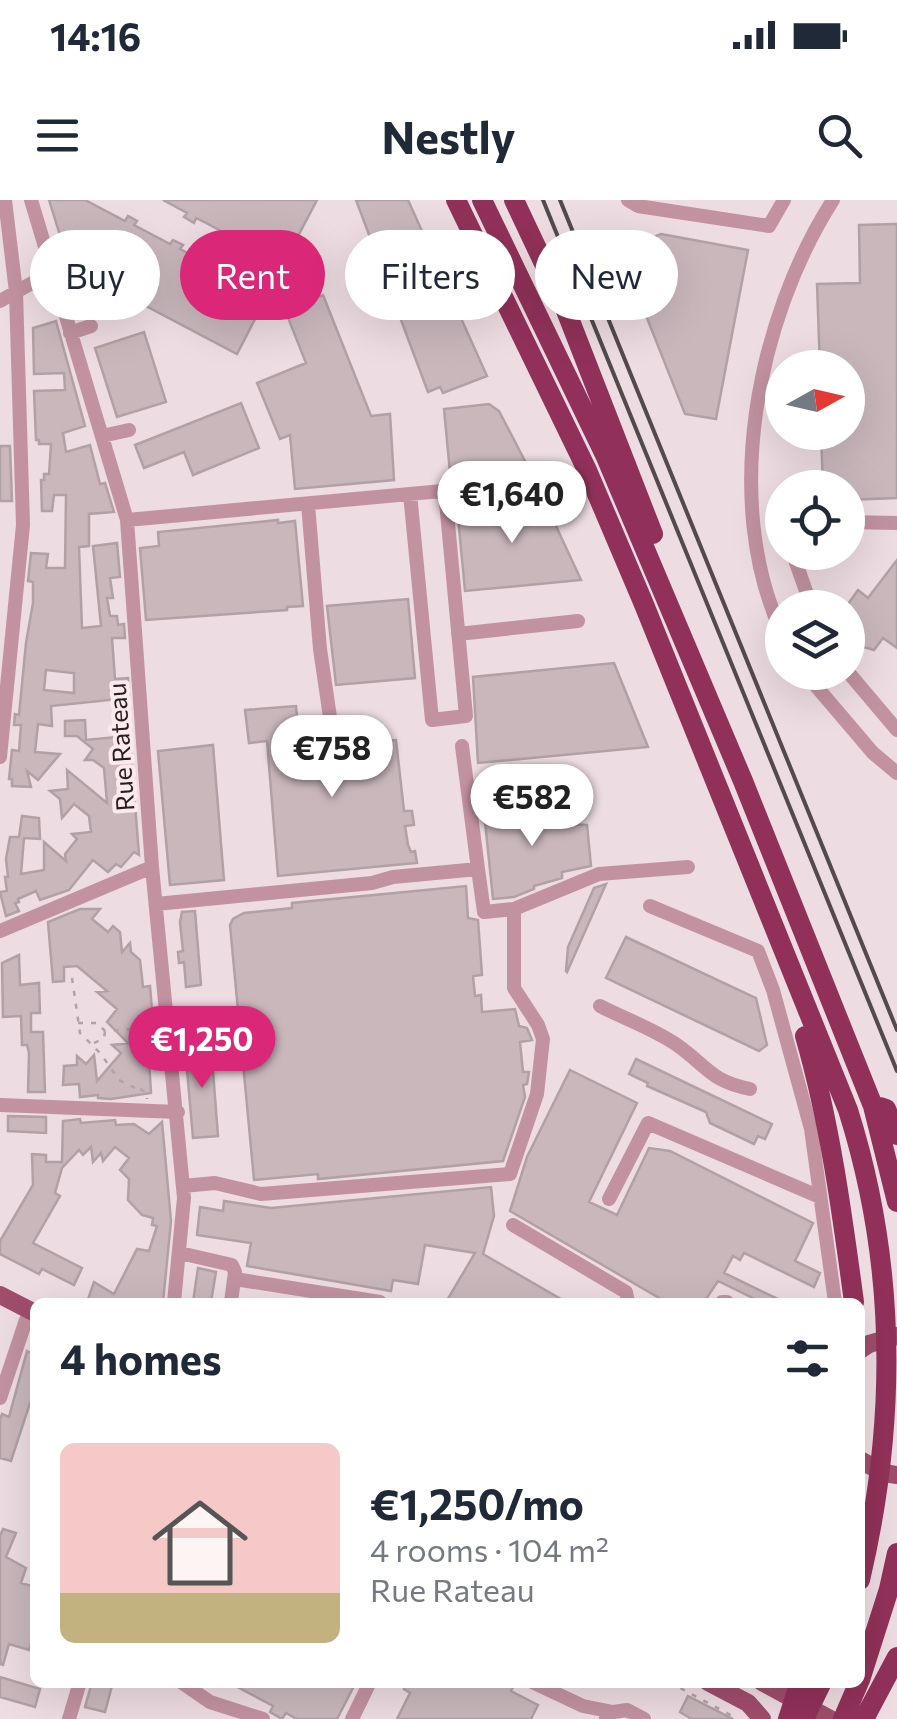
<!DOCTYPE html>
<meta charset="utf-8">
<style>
body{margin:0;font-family:Commissioner,sans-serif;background:#f2f2f3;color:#1f2937;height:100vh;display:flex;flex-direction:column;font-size:38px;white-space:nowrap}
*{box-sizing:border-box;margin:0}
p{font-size:32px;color:#747a83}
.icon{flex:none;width:55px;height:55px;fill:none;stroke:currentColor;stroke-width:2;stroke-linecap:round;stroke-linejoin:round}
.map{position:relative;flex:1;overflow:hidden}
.side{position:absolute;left:30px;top:1098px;width:835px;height:390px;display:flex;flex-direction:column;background:#fff;border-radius:15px;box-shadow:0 10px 40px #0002}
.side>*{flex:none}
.guide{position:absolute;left:30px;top:30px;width:838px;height:90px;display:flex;gap:20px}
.needle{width:65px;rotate:82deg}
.controls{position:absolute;left:765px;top:150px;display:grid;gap:20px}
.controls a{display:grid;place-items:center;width:100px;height:100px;border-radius:50%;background:#fff;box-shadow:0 10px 40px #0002;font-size:50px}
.price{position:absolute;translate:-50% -85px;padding:0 22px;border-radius:35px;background:#fff;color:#222;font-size:32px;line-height:65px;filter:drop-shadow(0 2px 5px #0008)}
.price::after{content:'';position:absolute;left:50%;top:60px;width:30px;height:22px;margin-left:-15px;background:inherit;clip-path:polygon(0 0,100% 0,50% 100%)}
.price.active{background:#db2777;color:#fff}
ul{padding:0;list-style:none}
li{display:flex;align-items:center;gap:30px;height:250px;padding:0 30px}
li span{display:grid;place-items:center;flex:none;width:280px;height:200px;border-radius:15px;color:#555}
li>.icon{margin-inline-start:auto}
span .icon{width:120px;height:120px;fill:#fffc;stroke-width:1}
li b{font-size:42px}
h2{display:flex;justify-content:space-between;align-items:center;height:120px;padding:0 30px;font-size:42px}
.chip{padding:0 35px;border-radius:45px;background:#fff;box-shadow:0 10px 40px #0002;font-size:35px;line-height:90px}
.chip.active{background:#db2777;color:#fff}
.status{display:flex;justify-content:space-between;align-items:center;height:70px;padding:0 50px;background:#fff;direction:ltr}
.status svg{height:28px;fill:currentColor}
header{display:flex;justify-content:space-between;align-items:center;height:130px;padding:0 30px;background:#fff;font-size:45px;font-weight:700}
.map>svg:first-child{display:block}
</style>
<div class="status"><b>14:16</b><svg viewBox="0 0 49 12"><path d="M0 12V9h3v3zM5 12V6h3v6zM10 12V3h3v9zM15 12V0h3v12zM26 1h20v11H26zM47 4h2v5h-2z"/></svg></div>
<header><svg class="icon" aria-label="menu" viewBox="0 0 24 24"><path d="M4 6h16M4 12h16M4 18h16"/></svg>Nestly<svg class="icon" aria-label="search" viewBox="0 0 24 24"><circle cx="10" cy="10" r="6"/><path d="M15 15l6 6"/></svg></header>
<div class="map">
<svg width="897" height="1519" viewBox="0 0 897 1519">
<rect width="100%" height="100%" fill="#eddce1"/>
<path fill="#c9b7bc" stroke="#b1a0a5" stroke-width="2.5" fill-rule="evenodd" d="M49 0H85L125 21 128 16 137 21 134 25 170 44 173 40 183 45 180 49 216 67 218 63 228 68 226 72 268 94 237 154 123 94 120 101 84 112Z
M163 0H317L286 59 290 61 285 70 276 65 279 60 242 42 240 46 230 41 232 37 208 24 196 18 194 23 184 17 187 13Z
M356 0H408L487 176 443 193 440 187 428 192Z
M897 24V298L848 300V288H823L821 232H848V168H820L817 84 860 83 859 25Z
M661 34 748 50 716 219 685 214 620 50Z
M323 95 371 216 390 214 394 280 295 289 290 235 280 239 257 183 306 163 285 110Z
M56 121 85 226 63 233 66 252 90 245 100 284 105 283 114 312 89 314V346L79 347 82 428 101 426 93 346 117 343 120 377 110 378 113 398H107L110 416H117L118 425 124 424 125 438H112L115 479 128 478 129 498 51 506 52 526 38 524 35 552 60 554 38 580 27 571 31 587 12 586V579H9L12 550 19 551 21 525H14L15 514 19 515 26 443 33 403V382L28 381 31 353 48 354 46 368H65L66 295H54L52 311H42L41 280H44V274H49L51 244H39V240H36L34 191 65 190 64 173 34 174 33 128ZM46 470 74 473V493L44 490Z
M144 132 166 202 117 217 95 148Z
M241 203 259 248 193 275 184 252 144 268 135 245Z
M489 204 499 211 526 263 450 272 444 209Z
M0 246H10L12 301H0Z
M543 298 581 380 465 391 457 306Z
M278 320V323L295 321 303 406 287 407V410L146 420 140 348 159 346 158 332Z
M897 360V448L883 438 874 450 860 446V441L848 436V404L858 390 868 398Z
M408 399 415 478 336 485 327 406Z
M614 463 648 547 478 563 473 477Z
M296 506 300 548 396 540 404 611H412L414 625 405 626 408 645 411 652 415 651 417 663 278 676 267 541 249 543 245 510Z
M128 516 139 655 134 652 121 667 116 664 108 672 93 660 69 690 40 700 36 691 18 699 19 702 15 703 19 711 6 716 0 692 7 691 5 677H8L6 659 10 637H19L22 616 39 618 40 639 24 638 21 674 44 670V642L66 661 65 654 77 639 72 634 91 632 89 616 74 604 62 618 60 599 50 591 68 589 67 570 107 603 104 568 93 560H85L93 549 77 536H65V521L85 520 86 540 117 537 115 517Z
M213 545 224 680 170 685 158 551Z
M556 606 557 614 561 613 562 624 587 625 591 666 562 672V678L534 686V689L514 697 493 699 484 612Z
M606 684 567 772 566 771 568 747 594 688Z
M466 686 468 718 478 720 482 775 473 776 475 796 481 795 482 812 515 809 519 826 527 828 532 840 520 842 523 872H529L527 884 523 885 525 897 503 961 318 979V974L254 980 230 725 233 719 244 713 292 708V703Z
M80 709H100L92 719 108 732 113 726 120 732 122 752 130 743 131 752 140 760 143 787 150 786 156 858 149 859 151 893 111 899 98 898V895L80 897 79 884 63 885 64 866 77 865V856L86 864 94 855 97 881 121 853 112 845 128 843 107 822 117 809 97 792 107 791 77 766 64 767V781L53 782 48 722Z
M195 711 201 785 186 787 184 762 179 763 178 752 183 751 180 722 182 712Z
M626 737 756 798 767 845 759 851 606 778Z
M19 755 20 785 39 783 40 813H31V832H43L45 892H28L29 853 27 845H22L21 816 3 817 2 763Z
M211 845 218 936 193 938 185 847Z
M636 859 772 924 765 939 758 936 754 944 710 923 706 912 647 886 648 883 629 874Z
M570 870 637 903 589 1002 617 1015 649 948 670 951 813 1023 795 1061 820 1073 814 1087 744 1053 740 1060 733 1056 724 1073 784 1102H761L718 1081 704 1102H666L510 1011 527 957Z
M8 916 46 917V933L8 931Z
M80 919 81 923 115 920 116 925 134 924 149 934 162 922 171 1021 163 1102H87L94 1082 114 1094 137 1049 149 1051 157 1026 152 1025 153 1018 142 1015 128 1000 129 979 120 970 129 958 115 947 103 961 101 953 93 962 91 947 83 955 79 950 62 968 55 993 60 996 33 1043 82 1068 74 1085 42 1069 39 1074 0 1054V1041L33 985 32 954 46 955V962H62L63 921Z
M491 987 494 1016 483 1054 566 1102H446L475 1053 425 1045 418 1084 393 1080 391 1091 247 1066 251 1043 197 1035 200 1007 223 1011 224 1001 271 1008Z
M198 1068 216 1072 211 1102H193Z
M27 1151 35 1155V1204L30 1203 11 1261 0 1258V1220L2 1214 9 1217Z
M3 1329 16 1333 6 1357 26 1368 21 1383 35 1387V1428L29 1450 9 1444 3 1465 0 1464V1336Z
M0 1477 40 1489 35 1507 0 1497Z
M92 1482H113L105 1512 85 1507Z
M228 1482H356L337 1519H297L286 1513 282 1519 270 1512 273 1506Z
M408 1482H516L511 1491 538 1505 531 1519H397L410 1493 404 1489Z
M688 1496 733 1519H692L680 1512Z"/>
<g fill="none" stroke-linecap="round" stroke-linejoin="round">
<path stroke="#b0a2a6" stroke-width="2.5" stroke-dasharray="5 8" stroke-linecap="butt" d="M72 778 80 833 101 854 119 880 135 888
M78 823H97L105 831 132 829
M94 843 104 838 105 832
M140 889 147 893V899
M669 1482 738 1519"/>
<path stroke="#c292a1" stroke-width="14" d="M31 0 127 320 152 667 184 998 174 1102
M628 0 638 6 769 26 784 0
M0 101 41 78 54 81
M70 133 91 126
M102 236 129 230
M410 294 432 520 466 516 445 291
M308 304 320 449 330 517
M127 320 518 284
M848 322 897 323
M797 352 795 360 812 408
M782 433C721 301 757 119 833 0
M458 434 578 421
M804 472 873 553 897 573
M848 472 897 530
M0 557 23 325 16 92 5 0
M156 704 372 683 393 677 478 669 462 546
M650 706 758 751 773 790 811 929 835 1102
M514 709 599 674 688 667
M0 731 152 667
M600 806C625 819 654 829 677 845 707 866 710 881 750 889
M0 905 178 912
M183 986 215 983 261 994 510 974 537 894 543 839 538 825 514 788V709L484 712 478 669
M609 999 648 923 820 997
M513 1025 626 1092 628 1102
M180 1053 232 1065 235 1072 231 1102
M235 1079 380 1102
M722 1102H727
M0 1198 26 1120
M181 1482 210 1502 263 1519
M532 1482 583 1506 613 1512
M606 1518 613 1512 627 1510 644 1519
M69 1519 80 1482
M352 1519 370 1482"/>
<path stroke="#a04d6c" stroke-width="18" d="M0 1095 35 1113
M860 1150 869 1144 897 1136
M860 1260 884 1273 897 1275
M708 1482 748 1503 762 1519
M762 1482 830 1519"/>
<path stroke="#913159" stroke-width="20" d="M456 0 586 268 643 402 848 910C897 1065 897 1223 860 1380
M482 0 606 257 743 581 873 906 897 1002
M514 0 565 108 653 334
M805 836C830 923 842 1013 854 1102
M880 907 886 909 897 935
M860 1480 889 1389 897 1353
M788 1519 800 1482
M804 1519 822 1482
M843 1519 859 1482
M864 1519 897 1457"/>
<path stroke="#524a4c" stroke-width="4" d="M543 0 897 871
M560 0 897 830"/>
</g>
<g text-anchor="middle" stroke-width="8" stroke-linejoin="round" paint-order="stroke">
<g font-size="25" fill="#251f20" stroke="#fbe9ee">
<text transform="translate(121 547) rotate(-94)" y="9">Rue Rateau</text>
</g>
</g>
</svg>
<div class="controls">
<a><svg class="needle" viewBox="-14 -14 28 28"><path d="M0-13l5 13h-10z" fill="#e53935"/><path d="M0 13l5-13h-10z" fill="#747a83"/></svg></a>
<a><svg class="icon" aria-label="locate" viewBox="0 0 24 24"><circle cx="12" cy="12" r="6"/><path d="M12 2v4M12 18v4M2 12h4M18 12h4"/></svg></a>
<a><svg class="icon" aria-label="layers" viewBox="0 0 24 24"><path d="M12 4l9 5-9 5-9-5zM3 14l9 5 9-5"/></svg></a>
</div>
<b class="price" style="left:512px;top:346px">€1,640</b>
<b class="price" style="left:332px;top:600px">€758</b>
<b class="price" style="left:532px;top:649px">€582</b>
<b class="price active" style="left:202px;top:891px">€1,250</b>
<div class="guide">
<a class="chip">Buy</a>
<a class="chip active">Rent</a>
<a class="chip">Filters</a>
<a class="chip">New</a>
</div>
<section class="side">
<h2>4 homes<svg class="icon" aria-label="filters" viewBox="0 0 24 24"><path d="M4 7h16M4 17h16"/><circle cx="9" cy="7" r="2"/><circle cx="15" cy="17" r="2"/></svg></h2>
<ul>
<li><span style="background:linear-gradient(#f6c9c9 75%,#c2b280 0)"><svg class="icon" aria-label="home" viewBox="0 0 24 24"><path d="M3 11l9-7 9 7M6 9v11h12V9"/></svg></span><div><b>€1,250/mo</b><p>4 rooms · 104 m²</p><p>Rue Rateau</p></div></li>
</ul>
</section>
</div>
